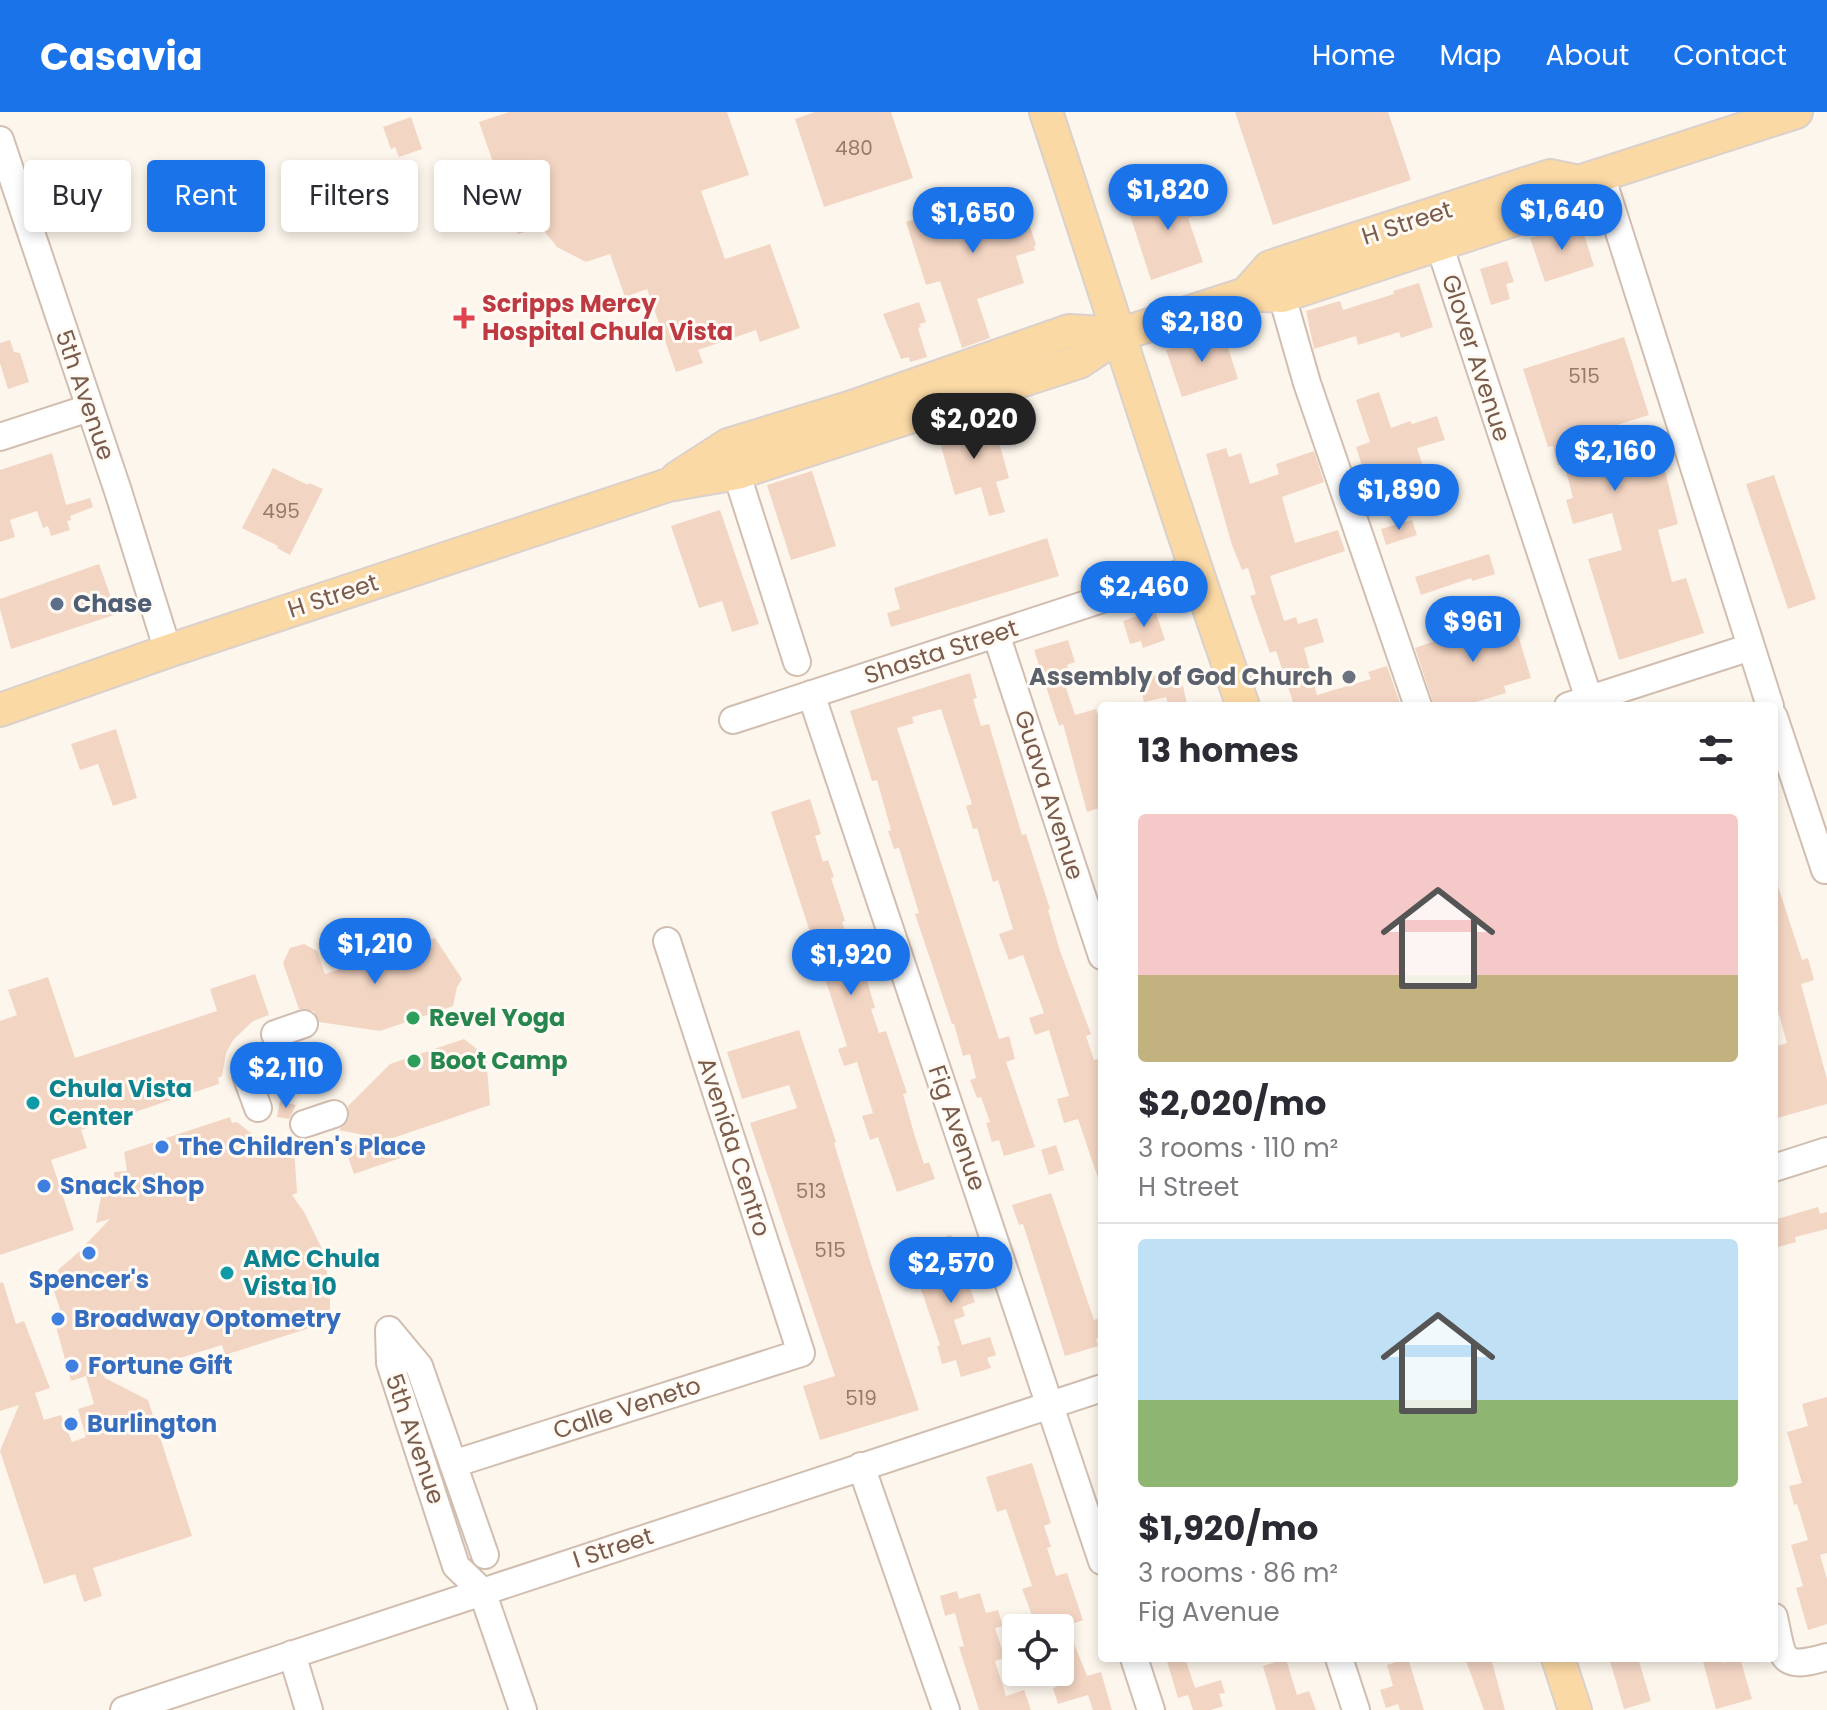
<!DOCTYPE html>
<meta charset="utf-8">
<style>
body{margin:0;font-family:Poppins,sans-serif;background:#f2f2f3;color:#2b2b33;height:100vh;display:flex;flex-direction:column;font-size:30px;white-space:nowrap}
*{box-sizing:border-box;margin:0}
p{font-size:26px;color:#7c7c81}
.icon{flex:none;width:44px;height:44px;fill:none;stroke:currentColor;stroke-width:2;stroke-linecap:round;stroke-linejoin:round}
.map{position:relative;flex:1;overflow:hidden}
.drawer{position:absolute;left:1098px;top:590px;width:680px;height:960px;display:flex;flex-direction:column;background:#fff;border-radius:8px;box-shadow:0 4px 12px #0003}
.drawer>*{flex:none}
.top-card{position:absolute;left:24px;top:48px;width:760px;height:72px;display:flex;gap:16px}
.fabs{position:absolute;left:1002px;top:1502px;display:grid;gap:16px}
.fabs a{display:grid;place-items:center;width:72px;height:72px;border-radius:8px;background:#fff;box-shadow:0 4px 12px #0003;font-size:40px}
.price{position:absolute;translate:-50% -68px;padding:0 18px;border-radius:28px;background:#1a73e8;color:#fff;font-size:26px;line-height:52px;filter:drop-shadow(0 2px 4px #0008)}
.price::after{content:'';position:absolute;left:50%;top:48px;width:24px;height:18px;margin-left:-12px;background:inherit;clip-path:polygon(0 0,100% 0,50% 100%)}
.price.current{background:#222;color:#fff}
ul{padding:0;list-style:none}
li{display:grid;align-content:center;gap:16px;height:424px;padding:0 40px}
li+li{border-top:2px solid #e1e1e2}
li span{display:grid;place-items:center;height:248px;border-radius:8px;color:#555}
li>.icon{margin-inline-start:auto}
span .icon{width:144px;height:144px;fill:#fffc;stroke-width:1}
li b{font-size:34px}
h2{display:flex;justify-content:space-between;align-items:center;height:96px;padding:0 40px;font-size:34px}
.chip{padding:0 28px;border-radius:8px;background:#fff;box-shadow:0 4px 12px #0003;font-size:28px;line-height:72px}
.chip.current{background:#1a73e8;color:#fff}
header{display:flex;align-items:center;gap:48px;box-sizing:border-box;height:112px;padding:0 40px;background:#1a73e8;color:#fff}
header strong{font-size:38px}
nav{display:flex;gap:44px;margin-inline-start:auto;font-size:28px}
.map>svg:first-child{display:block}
</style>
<header>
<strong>Casavia</strong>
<nav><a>Home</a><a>Map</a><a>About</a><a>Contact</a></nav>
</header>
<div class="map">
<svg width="1827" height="1598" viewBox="0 0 1827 1598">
<rect width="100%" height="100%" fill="#fdf6ec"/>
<path fill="#f3d5c3" d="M509 0H727L749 63 701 79 725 147 770 132 800 216 760 230 756 218 698 238 703 251 676 260 647 177 625 185 610 142 586 150 557 135 541 115 518 122 479 10Z
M815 0H891L913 66 824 95 795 7Z
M1235 0H1388L1411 68 1273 113Z
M411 5 422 37 399 45 395 35 391 37 383 15Z
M1014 76V79L1018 78 1036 133 1034 134 1035 138 1016 144 1024 171 977 187 990 226 962 236 940 169 926 173 906 110Z
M1179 78 1183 88 1205 81 1211 99 1188 106 1203 150 1151 168 1127 94Z
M1580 110 1594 154 1545 170 1530 126Z
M1507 149 1514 170 1506 172 1510 187 1491 193 1480 157Z
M1419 171 1433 215 1401 226 1399 220 1358 233 1356 224 1314 237 1306 199 1340 189 1343 198 1394 182 1393 179Z
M919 190 926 210 919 212 921 215 918 216 927 245 910 250 909 245 901 247 883 202Z
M1223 220 1238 267 1182 285 1166 238Z
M1624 225 1649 303 1607 316 1619 358 1662 346 1678 412 1658 418 1672 470 1686 466 1704 521 1619 548 1588 447 1622 438 1612 401 1573 412 1566 388 1573 386 1564 351 1558 353 1553 334 1548 335 1523 257Z
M10 228 14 240 20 241 29 270 8 277 0 251V231Z
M1379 280 1391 316 1410 309 1412 312 1437 304 1445 328 1417 336 1429 374 1374 391 1356 335 1370 330 1356 288Z
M979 304 985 326 997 323 1009 366 996 370 1005 400 989 404 981 375 955 383 936 317Z
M1226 336 1229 345 1241 341 1250 372 1279 362 1276 352 1314 339 1324 370 1282 385 1295 431 1338 418 1345 439 1270 464 1284 509 1296 505 1298 512 1317 506 1324 530 1304 536 1317 583 1371 567 1368 560 1387 554 1401 594H1292L1293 590 1276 539 1270 541 1250 484 1256 482 1248 456 1242 458 1232 433 1206 342Z
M52 341 66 393 90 386 93 395 70 404 71 408 67 409 70 418 51 424 48 414 43 416 37 399 10 408 15 425 0 430V358Z
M273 356 308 373 309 371 323 377 290 443 277 436 278 434 242 416Z
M812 359 836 434 791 448 767 373Z
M1774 363 1816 487 1788 497 1746 372Z
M720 398 759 512 732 520 722 489 699 496 671 414Z
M1412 408 1417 423 1386 433 1381 417Z
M1047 426 1059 464 891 515 887 501 900 497 894 476Z
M1489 442 1495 462 1472 469 1471 466 1421 483 1415 465Z
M99 452 117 502 11 537 0 497V487Z
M1155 498 1165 528 1143 536 1141 529 1130 532 1123 509Z
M1505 504 1512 525 1518 523 1531 566 1504 574 1506 581 1462 594H1434L1415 536Z
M1068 528 1075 550 1067 553 1073 571 1065 573 1075 603 1096 597 1102 615V695L1087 700 1063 612 1059 614 1034 538Z
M1172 559 1176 575 1183 574 1187 592 1169 594 1166 585 1144 590 1139 568Z
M970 561 977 586 973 587 981 614 989 612 1022 723 1026 722 1050 797 1048 798 1060 839 1091 922 1086 924 1094 948 1102 946V1072H1100L1078 1007 1064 1011 1057 987 1069 984 1049 918 1035 923 1029 906 1044 901 1026 851 1023 843 1009 848 999 822 1013 817 998 768 993 770 977 716 973 717 966 694 972 692 941 597 912 605 914 611 897 616 999 927 1009 924 1015 947 1006 950 1035 1035 1004 1044 999 1028 992 1030 986 1011 990 1010 981 985 977 986 970 968 976 966 970 942 963 944 954 912H952L915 802 919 801 899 736 894 737 888 719 891 718 877 668 872 669 850 599Z
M116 617 137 686 113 694 98 652 80 658 71 632Z
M810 687 821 722 815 724 823 750 828 748 834 765 831 766 845 809 842 810 851 836 857 834 875 896 871 897 879 921 886 919 907 981 903 982 915 1025 924 1052 929 1050 935 1067 897 1080 878 1025 870 1028 862 1004 873 1001 857 950 844 954 838 937 847 934 771 700Z
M1777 771 1802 848 1808 846 1814 868 1801 872 1827 967V992L1774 1007V935L1787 931 1774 885V772Z
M435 826 462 867 457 875 453 894 380 919 319 910 314 899 299 897 283 851 290 836 304 832 317 839 325 862Z
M255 862 269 903 253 909 233 928 226 941 222 964 218 966 219 972 81 1018 87 1036 51 1048 74 1118 0 1143V909L17 903 8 878 48 865 75 946 217 899 210 877Z
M799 918 836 1030 834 1031 871 1152 919 1298 820 1328 803 1274 835 1264 750 1011 797 996 789 973 742 987 727 940Z
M464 927 486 944 490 993 393 1026 400 1046 354 1062 344 1033 383 1032V1027L339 1018 349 1006 348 994 390 952Z
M280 989 296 993 289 1007 277 1005Z
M230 1005 232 1011 237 1010 257 1026 269 1031 294 1034 297 1081 292 1083 304 1100 322 1137 330 1174V1203L318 1200 322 1212 225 1243 222 1233 151 1255 149 1249 103 1265 148 1288 192 1424 93 1456 102 1484 84 1490 75 1462 44 1472 0 1339 19 1293 0 1299V1171L3 1170 16 1212 24 1209 50 1276 35 1281 44 1308 61 1303 72 1330 86 1325 78 1297 94 1292 86 1264 71 1269 52 1200 60 1197 53 1176 63 1173 58 1158 81 1138 82 1141 85 1133 110 1107 96 1111 103 1074H115L114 1060 127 1059 124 1040Z
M1056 1033 1064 1058 1049 1063 1041 1038Z
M1051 1081 1094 1208 1102 1205V1225L1096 1227 1098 1234 1065 1244 1023 1112 1019 1113 1012 1093Z
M1818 1095 1820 1102 1827 1100V1117L1795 1125 1796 1130 1774 1136V1108Z
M951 1123 975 1190 962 1195 965 1204 954 1208 962 1233 990 1225 996 1243 987 1246 991 1256 961 1265 956 1248 942 1252 937 1234 940 1233 921 1177 928 1175 915 1134Z
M1827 1285V1441L1820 1443 1827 1467V1512L1808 1518 1796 1476 1803 1474 1791 1433 1808 1428 1797 1392 1794 1393 1789 1374 1802 1371 1787 1320 1808 1314 1802 1292Z
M1032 1351 1051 1411 1044 1414 1051 1435 1047 1436 1056 1464 1067 1461 1083 1508 1067 1514 1087 1564 1101 1560 1112 1598H1093L1088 1583 1058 1592 1053 1576 1064 1572 1060 1559V1516H1037L1022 1477 1032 1474 1006 1397 997 1400 986 1365Z
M957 1479 959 1487 980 1481 986 1501 998 1498 1003 1514 995 1516 1005 1546 995 1549 1006 1584 1024 1578 1031 1598H979L959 1535 964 1534 955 1501 945 1504 940 1484Z
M1166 1546H1185L1195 1576 1221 1568 1225 1581 1219 1582 1223 1594 1211 1598H1193L1188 1583 1178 1586Z
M1408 1546 1424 1598H1400L1398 1592 1386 1596 1380 1578 1393 1574 1387 1553Z
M1465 1546H1491L1505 1598H1484Z
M1609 1546H1638L1651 1589 1624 1597Z
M1702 1546H1722L1723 1551 1740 1546 1752 1587 1716 1597Z
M1286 1547 1297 1583 1309 1579 1316 1598H1276L1263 1554Z"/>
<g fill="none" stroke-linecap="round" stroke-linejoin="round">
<defs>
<path id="minor" d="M0 28 118 379 168 539
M1601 63 1770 594
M1439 132 1589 587
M1282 184 1307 271 1418 594
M0 325 89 296
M731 344 797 550
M996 522 1102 844
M811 582 1102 1449
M1568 594 1751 535
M1774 605 1825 758
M733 608 1194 457
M275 922 304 912
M246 963 258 996
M304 1012 334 1002
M1774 1056 1827 1039
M389 1218 390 1251 456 1454 482 1479 523 1598
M389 1218 419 1254 485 1443
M453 1352 801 1241 667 829
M861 1354 946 1598
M1774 1505C1783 1546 1779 1559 1827 1545
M292 1542 309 1598
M1134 1546 1151 1598
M1339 1546 1356 1598
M124 1598 1102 1276"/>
<path id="major" d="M1046 0C1112 198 1173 397 1243 594
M1246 182 1270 155 1550 64 1579 70 1796 0
M677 366 728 333 849 296 1069 219 1121 222
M0 598 168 539 668 373 737 361 1079 250 1121 222 1150 213 1246 182 1282 184 1558 93 1579 70
M1558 1546 1575 1598"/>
</defs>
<use href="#minor" stroke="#d1beb0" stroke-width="30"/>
<use href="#major" stroke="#dad1cd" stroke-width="36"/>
<use href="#minor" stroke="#fff" stroke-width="26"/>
<use href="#major" stroke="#fbd9a5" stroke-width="32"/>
</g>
<path fill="#e0444e" stroke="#fffaf3" stroke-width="3" d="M460 194h8v8h8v8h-8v8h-8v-8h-8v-8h8z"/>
<circle fill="#5c6f8a" stroke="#fffaf3" stroke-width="3" cx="57" cy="492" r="8"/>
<circle fill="#6b7280" stroke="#fffaf3" stroke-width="3" cx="1349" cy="565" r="8"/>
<g fill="#2e9e5b" stroke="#fffaf3" stroke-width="3">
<circle cx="413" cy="906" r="8"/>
<circle cx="414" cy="949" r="8"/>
</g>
<g fill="#0f9aa8" stroke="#fffaf3" stroke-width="3">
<circle cx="33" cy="991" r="8"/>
<circle cx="227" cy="1161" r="8"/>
</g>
<g fill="#3f7fe0" stroke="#fffaf3" stroke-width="3">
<circle cx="162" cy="1035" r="8"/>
<circle cx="44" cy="1074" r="8"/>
<circle cx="89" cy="1141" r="8"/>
<circle cx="58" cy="1207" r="8"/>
<circle cx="72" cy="1254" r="8"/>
<circle cx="71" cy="1312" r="8"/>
</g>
<g text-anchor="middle" stroke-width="6" stroke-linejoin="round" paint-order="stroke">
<g font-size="20" fill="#987a6a">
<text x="854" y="43">480</text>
<text x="1584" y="271">515</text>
<text x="281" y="406">495</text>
<text x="811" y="1086">513</text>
<text x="830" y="1145">515</text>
<text x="861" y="1293">519</text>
</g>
<g font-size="24" fill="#7a5c4d" stroke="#fffaf3">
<text transform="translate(1407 111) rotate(-18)" y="8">H Street</text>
<text transform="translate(1476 246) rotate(72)" y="8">Glover Avenue</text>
<text transform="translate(85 283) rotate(71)" y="8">5th Avenue</text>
<text transform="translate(333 484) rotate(-18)" y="8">H Street</text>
<text transform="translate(941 540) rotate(-18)" y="8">Shasta Street</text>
<text transform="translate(1049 683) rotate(72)" y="8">Guava Avenue</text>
<text transform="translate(957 1016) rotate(71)" y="8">Fig Avenue</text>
<text transform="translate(734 1035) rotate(72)" y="8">Avenida Centro</text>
<text transform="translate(627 1296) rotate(-18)" y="8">Calle Veneto</text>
<text transform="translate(415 1327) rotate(71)" y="8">5th Avenue</text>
<text transform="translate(613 1436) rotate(-18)" y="8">I Street</text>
</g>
<g font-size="24" font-weight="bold" fill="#be3a42" stroke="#fffaf3" text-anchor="start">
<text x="482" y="200">Scripps Mercy<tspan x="482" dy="28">Hospital Chula Vista</tspan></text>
</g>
<g font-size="24" font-weight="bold" fill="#4e5e75" stroke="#fffaf3" text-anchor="start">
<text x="73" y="500">Chase</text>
</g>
<g font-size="24" font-weight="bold" fill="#5b616d" stroke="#fffaf3" text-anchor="end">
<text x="1333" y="573">Assembly of God Church</text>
</g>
<g font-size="24" font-weight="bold" fill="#27864d" stroke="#fffaf3" text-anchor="start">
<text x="429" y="914">Revel Yoga</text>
<text x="430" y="957">Boot Camp</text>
</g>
<g font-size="24" font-weight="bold" fill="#0d838f" stroke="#fffaf3" text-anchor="start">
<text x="49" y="985">Chula Vista<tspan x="49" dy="28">Center</tspan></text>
<text x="243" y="1155">AMC Chula<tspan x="243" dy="28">Vista 10</tspan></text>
</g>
<g font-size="24" font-weight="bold" fill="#366cbe" stroke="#fffaf3" text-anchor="start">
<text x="178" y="1043">The Children's Place</text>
<text x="60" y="1082">Snack Shop</text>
<text x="89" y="1176" text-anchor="middle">Spencer's</text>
<text x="74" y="1215">Broadway Optometry</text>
<text x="88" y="1262">Fortune Gift</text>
<text x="87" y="1320">Burlington</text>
</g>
</g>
</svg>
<div class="fabs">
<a><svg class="icon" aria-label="locate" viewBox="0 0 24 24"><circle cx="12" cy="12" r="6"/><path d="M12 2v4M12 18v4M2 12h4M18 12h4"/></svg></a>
</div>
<b class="price" style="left:1168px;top:120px">$1,820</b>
<b class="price" style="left:1562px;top:140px">$1,640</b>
<b class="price" style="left:973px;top:143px">$1,650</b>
<b class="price" style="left:1202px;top:252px">$2,180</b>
<b class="price current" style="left:974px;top:349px">$2,020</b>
<b class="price" style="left:1615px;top:381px">$2,160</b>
<b class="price" style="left:1399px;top:420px">$1,890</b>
<b class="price" style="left:1144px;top:517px">$2,460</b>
<b class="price" style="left:1473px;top:552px">$961</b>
<b class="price" style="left:375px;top:874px">$1,210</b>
<b class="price" style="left:851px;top:885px">$1,920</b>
<b class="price" style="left:286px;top:998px">$2,110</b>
<b class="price" style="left:951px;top:1193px">$2,570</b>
<div class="top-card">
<a class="chip">Buy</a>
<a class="chip current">Rent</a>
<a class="chip">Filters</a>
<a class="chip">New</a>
</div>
<section class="drawer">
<h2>13 homes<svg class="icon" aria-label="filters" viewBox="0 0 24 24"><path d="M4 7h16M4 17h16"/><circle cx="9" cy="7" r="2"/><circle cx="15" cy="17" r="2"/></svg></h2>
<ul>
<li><span style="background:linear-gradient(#f6c9c9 65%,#c2b280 0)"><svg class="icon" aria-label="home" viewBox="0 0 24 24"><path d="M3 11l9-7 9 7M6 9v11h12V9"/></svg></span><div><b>$2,020/mo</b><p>3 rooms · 110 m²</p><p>H Street</p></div></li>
<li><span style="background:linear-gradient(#bfe0f5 65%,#8fb573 0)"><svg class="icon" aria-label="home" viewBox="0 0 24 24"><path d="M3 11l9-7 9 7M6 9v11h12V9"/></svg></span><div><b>$1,920/mo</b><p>3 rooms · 86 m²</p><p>Fig Avenue</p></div></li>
</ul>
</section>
</div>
